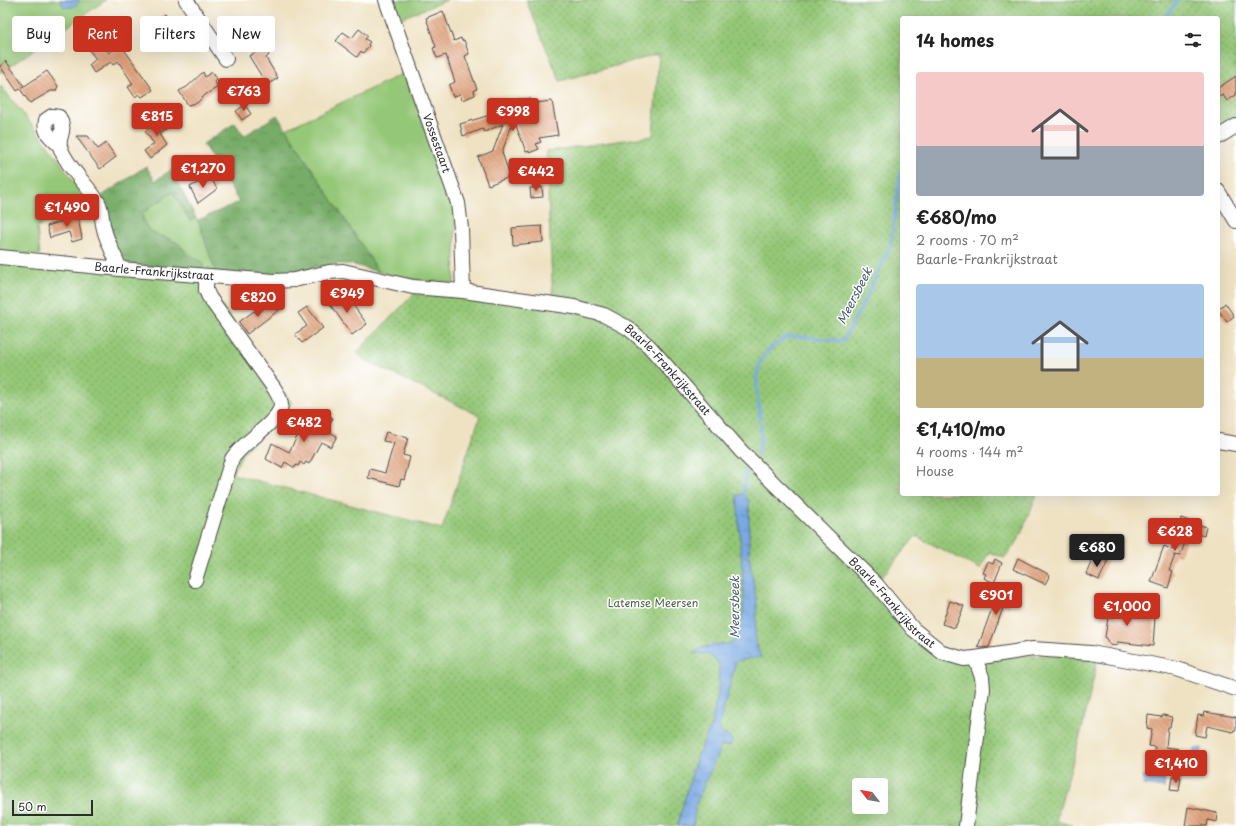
<!DOCTYPE html>
<meta charset="utf-8">
<style>
body{margin:0;font-family:"Playpen Sans",sans-serif;background:#f2f2f2;color:#222;height:100vh;display:flex;flex-direction:column;font-size:15px;white-space:nowrap}
*{box-sizing:border-box;margin:0}
p{font-size:13px;color:#767676}
.icon{flex:none;width:22px;height:22px;fill:none;stroke:currentColor;stroke-width:2;stroke-linecap:round;stroke-linejoin:round}
.map{position:relative;flex:1;overflow:hidden}
.details{position:absolute;left:900px;top:16px;width:320px;height:480px;display:flex;flex-direction:column;background:#fff;border-radius:4px;box-shadow:0 4px 16px #0002}
.details>*{flex:none}
.guide{position:absolute;left:12px;top:16px;width:380px;height:36px;display:flex;gap:8px}
.needle{width:26px;rotate:301deg}
.controls{position:absolute;left:852px;top:778px;display:grid;gap:8px}
.controls a{display:grid;place-items:center;width:36px;height:36px;border-radius:4px;background:#fff;box-shadow:0 4px 16px #0002;font-size:20px}
.scale{position:absolute;left:12px;bottom:10px;width:81px;box-sizing:border-box;padding-left:4px;border:2px solid #2b2b2b;border-top:0;font-size:11px;line-height:14px;white-space:nowrap;color:#2b2b2b;-webkit-text-stroke:3px #fff;paint-order:stroke}
.price{position:absolute;translate:-50% -34px;padding:0 9px;border-radius:4px;background:#c8321e;color:#fff;font-size:13px;line-height:26px;filter:drop-shadow(0 1px 2px #0008)}
.price::after{content:'';position:absolute;left:50%;top:24px;width:12px;height:9px;margin-left:-6px;background:inherit;clip-path:polygon(0 0,100% 0,50% 100%)}
.price.current{background:#222;color:#fff}
ul{padding:0;list-style:none}
li{display:grid;align-content:center;gap:8px;height:212px;padding:0 16px}
li span{display:grid;place-items:center;height:124px;border-radius:4px;color:#555}
li>.icon{margin-inline-start:auto}
span .icon{width:72px;height:72px;fill:#fffc;stroke-width:1}
li b{font-size:17px}
h2{display:flex;justify-content:space-between;align-items:center;height:48px;padding:0 16px;font-size:17px}
.pill{padding:0 14px;border-radius:4px;background:#fff;box-shadow:0 4px 16px #0002;font-size:14px;line-height:36px}
.pill.current{background:#c8321e;color:#fff}
.map>svg:first-child{display:block}
</style>
<div class="map">
<svg width="1236" height="826" viewBox="0 0 1236 826">
<defs>
<pattern id="forest-crowns" width="20" height="18" patternUnits="userSpaceOnUse"><rect width="20" height="18" fill="#77ac68"/><path d="M2 6a3 3 0 1 1 6 0M12 15a3 3 0 1 1 6 0" fill="none" stroke="#628c56"/></pattern>
<pattern id="park-dots" width="8" height="8" patternUnits="userSpaceOnUse"><rect width="8" height="8" fill="#94c777"/><path d="M2 2h.1M6 6h.1" fill="none" stroke="#79a262" stroke-width="1.8" stroke-linecap="round"/></pattern>
<pattern id="water-ripples" width="26" height="14" patternUnits="userSpaceOnUse"><rect width="26" height="14" fill="#79a8e2"/><path d="M2 4q2-2 4 0t4 0M15 11q2-2 4 0t4 0" fill="none" stroke="#6389b7"/></pattern>
<pattern id="building-back-hatch" width="6" height="6" patternUnits="userSpaceOnUse"><rect width="6" height="6" fill="#e1a37d"/><path d="M-1 5l2 2M0 0l6 6M5-1l2 2" fill="none" stroke="#b78567"/></pattern>
</defs>
<rect width="100%" height="100%" fill="#fff"/>
<filter id="ink" filterUnits="userSpaceOnUse"><feTurbulence type="fractalNoise" baseFrequency=".025" numOctaves="2"/><feDisplacementMap in="SourceGraphic" scale="8" xChannelSelector="R" yChannelSelector="G"/><feConvolveMatrix kernelMatrix="1 2 1 2 8 2 1 2 1" color-interpolation-filters="sRGB"/></filter>
<filter id="wash" filterUnits="userSpaceOnUse"><feTurbulence type="fractalNoise" baseFrequency=".012" numOctaves="4" result="noise"/><feDisplacementMap in="SourceGraphic" scale="16" xChannelSelector="R" yChannelSelector="G"/><feGaussianBlur stdDeviation="0.9" result="paint"/><feColorMatrix in="noise" values="0 0 0 0 0 0 0 0 0 0 0 0 0 0 0 0 0 1.4 0 .05"/><feComposite in="paint" operator="in"/></filter>
<g filter="url(#wash)">
<rect width="100%" height="100%" fill="#efe2c3"/>
<path fill="#94c777" stroke="#607951" d="M0 0H106L0 73Z
M393 0H447L399 19Z
M404 73 439 166 456 217 454 283 416 280 379 272 286 129Z
M0 85 51 149 88 202 37 227 40 255 0 252Z
M173 192 190 221 196 218 198 220 216 273 200 272V261L186 252 178 243 150 232 143 224 142 213Z"/>
<path fill="url(#forest-crowns)" stroke="#516c4a" d="M277 115 286 129 379 272 351 264H332L295 272 274 274 216 273 198 220 239 202 203 144 235 123 244 136Z
M146 166 155 181 171 170 196 218 190 221 173 192 142 213C145 238 160 232 177 243 181 245 183 250 186 252 192 257 199 259 204 265L200 272 127 264C110 252 106 216 102 196Z"/>
<path fill="url(#park-dots)" stroke="#607951" fill-rule="evenodd" d="M526 0H1236V127L1218 139V18H902V494H1037L1018 541 1004 558 989 552 980 569 916 536 876 584 935 648 983 657 1099 654 1083 725 1056 821 1074 826H0V260L206 279 211 290 292 403 242 454 232 474 442 529 480 416 363 359 357 352 414 294 553 304 546 151 653 136 659 54 560 81ZM859 785H881V807H859Z"/>
<path fill="url(#water-ripples)" stroke="#526a86" d="M60 0H80C76 7 72 8 64 7Z
M743 494 749 500V556L757 604 755 641 761 657 736 661 718 730 732 740 731 745 721 746 696 804 693 826H677L696 759 711 726 718 693 719 663 708 654 694 653C705 644 717 644 731 644L738 634 742 621 744 598 737 495Z
M1202 748 1199 767 1193 766 1194 749Z
M1144 776 1165 780 1164 788 1143 785Z"/>
<g fill="none" stroke-linecap="round" stroke-linejoin="round">
<path stroke="#79a8e2" stroke-width="3" d="M1165 18 1178 0
M757 454C772 420 737 371 775 345 778 343 783 337 788 337 797 335 831 340 843 341L865 300 891 244 900 172 902 171
M743 499 746 470"/>
</g>
<g id="blocks">
<path fill="url(#building-back-hatch)" d="M443 11 454 41 461 38 462 41 464 40 469 54 465 56 477 89 474 90 475 95 462 100 460 94 453 97 449 85 455 82 446 55 437 58 433 48 436 47 426 18Z
M165 14 176 32 185 27 190 36 179 44 174 35 169 38 166 34 153 42 144 28Z
M359 29 368 36 365 39 370 42 368 44 369 46 363 53 361 51 357 57 336 41 343 32 352 38Z
M99 38 109 53 121 45 153 90 142 97 139 94 135 97 128 87 133 84 118 61 113 65 111 62 94 73 89 65 96 59 89 50 92 48 89 45Z
M264 47 269 55 266 58 278 78 265 86 260 79 262 77 249 56Z
M6 61 24 86 17 91 0 66Z
M47 71 58 86 56 91H51L30 103 20 89Z
M203 72 205 77 212 72 217 79 214 81 218 87 205 95 197 103 188 105 179 91 187 87Z
M1236 76V95L1227 101 1223 95 1218 97V88Z
M520 99H531L532 103H535L552 101 558 135 539 138 541 142 536 144 539 149 529 153V151L526 152 514 119 502 152 510 177 488 185 478 157 493 151 503 124 484 132 483 129 463 136 460 124 500 112 499 109 510 106 509 102Z
M245 105 251 114 242 120 236 111Z
M165 117 171 126 160 134 167 145 150 159 144 151 154 144 145 131Z
M76 136H88L98 149 106 143 116 157 100 169Z
M210 176 217 189 198 203 190 187Z
M542 187 543 197 531 198 530 188Z
M75 214 76 217H78L82 239 72 242 69 232 50 238 47 226 66 220 65 217Z
M542 226 543 242 513 245 512 228Z
M336 293 341 301 347 297 367 324 352 335 327 300Z
M273 302 279 310 247 334 239 322 254 311 257 314Z
M1225 303 1234 316 1227 322 1218 310Z
M307 307 323 328 302 343 295 334 307 326 298 313Z
M311 413 321 418 323 413 333 418 327 431 337 436 331 447 321 442 309 464 306 462 304 465 300 462 298 466 296 465 295 468 285 462 282 468 266 459 272 443 289 452 298 435 296 434 300 426 303 428Z
M386 432 408 438 403 455 410 457 404 480 401 479 399 486 368 478 370 469 385 473 394 443 383 441Z
M1181 518 1206 527 1204 536 1189 532 1180 556 1175 555 1169 571 1173 572 1168 588 1151 582 1164 546 1173 550Z
M1094 556 1108 561 1099 580 1086 574Z
M1018 558 1050 575 1045 584 1013 569Z
M995 559 1002 563 994 583 984 578 986 574 983 573 988 562 993 564Z
M1000 586 1014 592 1009 607 1004 605 989 647 981 648 978 647Z
M950 601 964 606 955 628 942 624Z
M1103 603 1125 606 1123 614 1144 618V615L1155 617 1153 646 1117 642V646L1110 645 1105 637 1108 618H1101Z
M1204 712 1236 717V730H1234L1233 732 1207 726 1205 737 1195 735 1198 715 1203 716Z
M1148 715 1162 717 1163 715 1172 717 1170 727H1168L1166 747 1179 749 1175 773 1151 769 1155 747 1149 746 1152 729 1147 728Z
M1172 776 1181 777 1179 791 1170 790Z
M1188 807 1217 813 1216 822 1208 820 1207 826H1185Z"/>
</g>
</g>
<g filter="url(#ink)">
<use href="#blocks" fill-opacity="0" stroke="#484642" stroke-width="1"/>
<g fill="none" stroke-linecap="round" stroke-linejoin="round">
<defs>
<g id="minor">
<path d="M186 0 226 59"/>
<path id="s1" d="M386 0 458 203 461 228 463 291"/>
<path d="M1218 137 1236 126"/>
<path d="M60 146C51 137 43 133 46 120L52 116 59 117C67 132 58 135 60 146 63 162 89 187 98 202 103 212 101 219 104 229 107 242 115 256 120 269"/>
<path d="M1218 191 1236 221"/>
<path id="s2" d="M0 257 120 269 274 281 294 280 329 272 343 271 413 287 463 291 540 302 574 307 604 315 628 328 649 346 741 451 876 584 913 629 943 653 964 659 975 658 1033 649 1091 653 1177 669 1236 689"/>
<path d="M1218 441 1236 444"/>
<path d="M195 580 232 459C242 442 279 423 281 405 281 399 277 393 274 388L209 297 206 290V276"/>
<path d="M966 826 983 689 982 677 975 658"/>
</g>
</defs>
<use href="#minor" stroke="#484642" stroke-width="16"/>
<use href="#minor" stroke="#fff" stroke-width="14"/>
</g>
</g>
<g text-anchor="middle" stroke-width="3" stroke-linejoin="round" paint-order="stroke">
<g font-size="11" fill="#2b2b2b" stroke="#fff">
<text dy="4" stroke="none"><textPath href="#s1" startOffset="152">Vossestaart</textPath></text>
<text dy="4" stroke="none"><textPath href="#s2" startOffset="155">Baarle-Frankrijkstraat</textPath></text>
<text dy="4" stroke="none"><textPath href="#s2" startOffset="695">Baarle-Frankrijkstraat</textPath></text>
<text dy="4" stroke="none"><textPath href="#s2" startOffset="1019">Baarle-Frankrijkstraat</textPath></text>
</g>
<g font-size="11" fill="#506246" stroke="#fff">
<text x="653" y="607">Latemse Meersen</text>
</g>
<g font-size="12" font-style="italic" fill="#4a5d74" stroke="#fff">
<text transform="translate(855 296) rotate(-63)" y="4">Meersbeek</text>
<text transform="translate(735 607) rotate(-90)" y="4">Meersbeek</text>
</g>
</g>
</svg>
<div class="controls">
<a><svg class="needle" viewBox="-14 -14 28 28"><path d="M0-13l5 13h-10z" fill="#e53935"/><path d="M0 13l5-13h-10z" fill="#767676"/></svg></a>
</div>
<div class="scale">50 m</div>
<b class="price" style="left:244px;top:112px">€763</b>
<b class="price" style="left:513px;top:132px">€998</b>
<b class="price" style="left:157px;top:137px">€815</b>
<b class="price" style="left:203px;top:189px">€1,270</b>
<b class="price" style="left:536px;top:192px">€442</b>
<b class="price" style="left:67px;top:228px">€1,490</b>
<b class="price" style="left:347px;top:314px">€949</b>
<b class="price" style="left:258px;top:318px">€820</b>
<b class="price" style="left:304px;top:443px">€482</b>
<b class="price" style="left:1175px;top:552px">€628</b>
<b class="price current" style="left:1097px;top:568px">€680</b>
<b class="price" style="left:996px;top:616px">€901</b>
<b class="price" style="left:1127px;top:627px">€1,000</b>
<b class="price" style="left:1176px;top:784px">€1,410</b>
<div class="guide">
<a class="pill">Buy</a>
<a class="pill current">Rent</a>
<a class="pill">Filters</a>
<a class="pill">New</a>
</div>
<section class="details">
<h2>14 homes<svg class="icon" aria-label="filters" viewBox="0 0 24 24"><path d="M4 7h16M4 17h16"/><circle cx="9" cy="7" r="2"/><circle cx="15" cy="17" r="2"/></svg></h2>
<ul>
<li><span style="background:linear-gradient(#f6c9c9 60%,#9aa5b1 0)"><svg class="icon" aria-label="home" viewBox="0 0 24 24"><path d="M3 11l9-7 9 7M6 9v11h12V9"/></svg></span><div><b>€680/mo</b><p>2 rooms · 70 m²</p><p>Baarle-Frankrijkstraat</p></div></li>
<li><span style="background:linear-gradient(#a9c7e8 60%,#c2b280 0)"><svg class="icon" aria-label="home" viewBox="0 0 24 24"><path d="M3 11l9-7 9 7M6 9v11h12V9"/></svg></span><div><b>€1,410/mo</b><p>4 rooms · 144 m²</p><p>House</p></div></li>
</ul>
</section>
</div>
